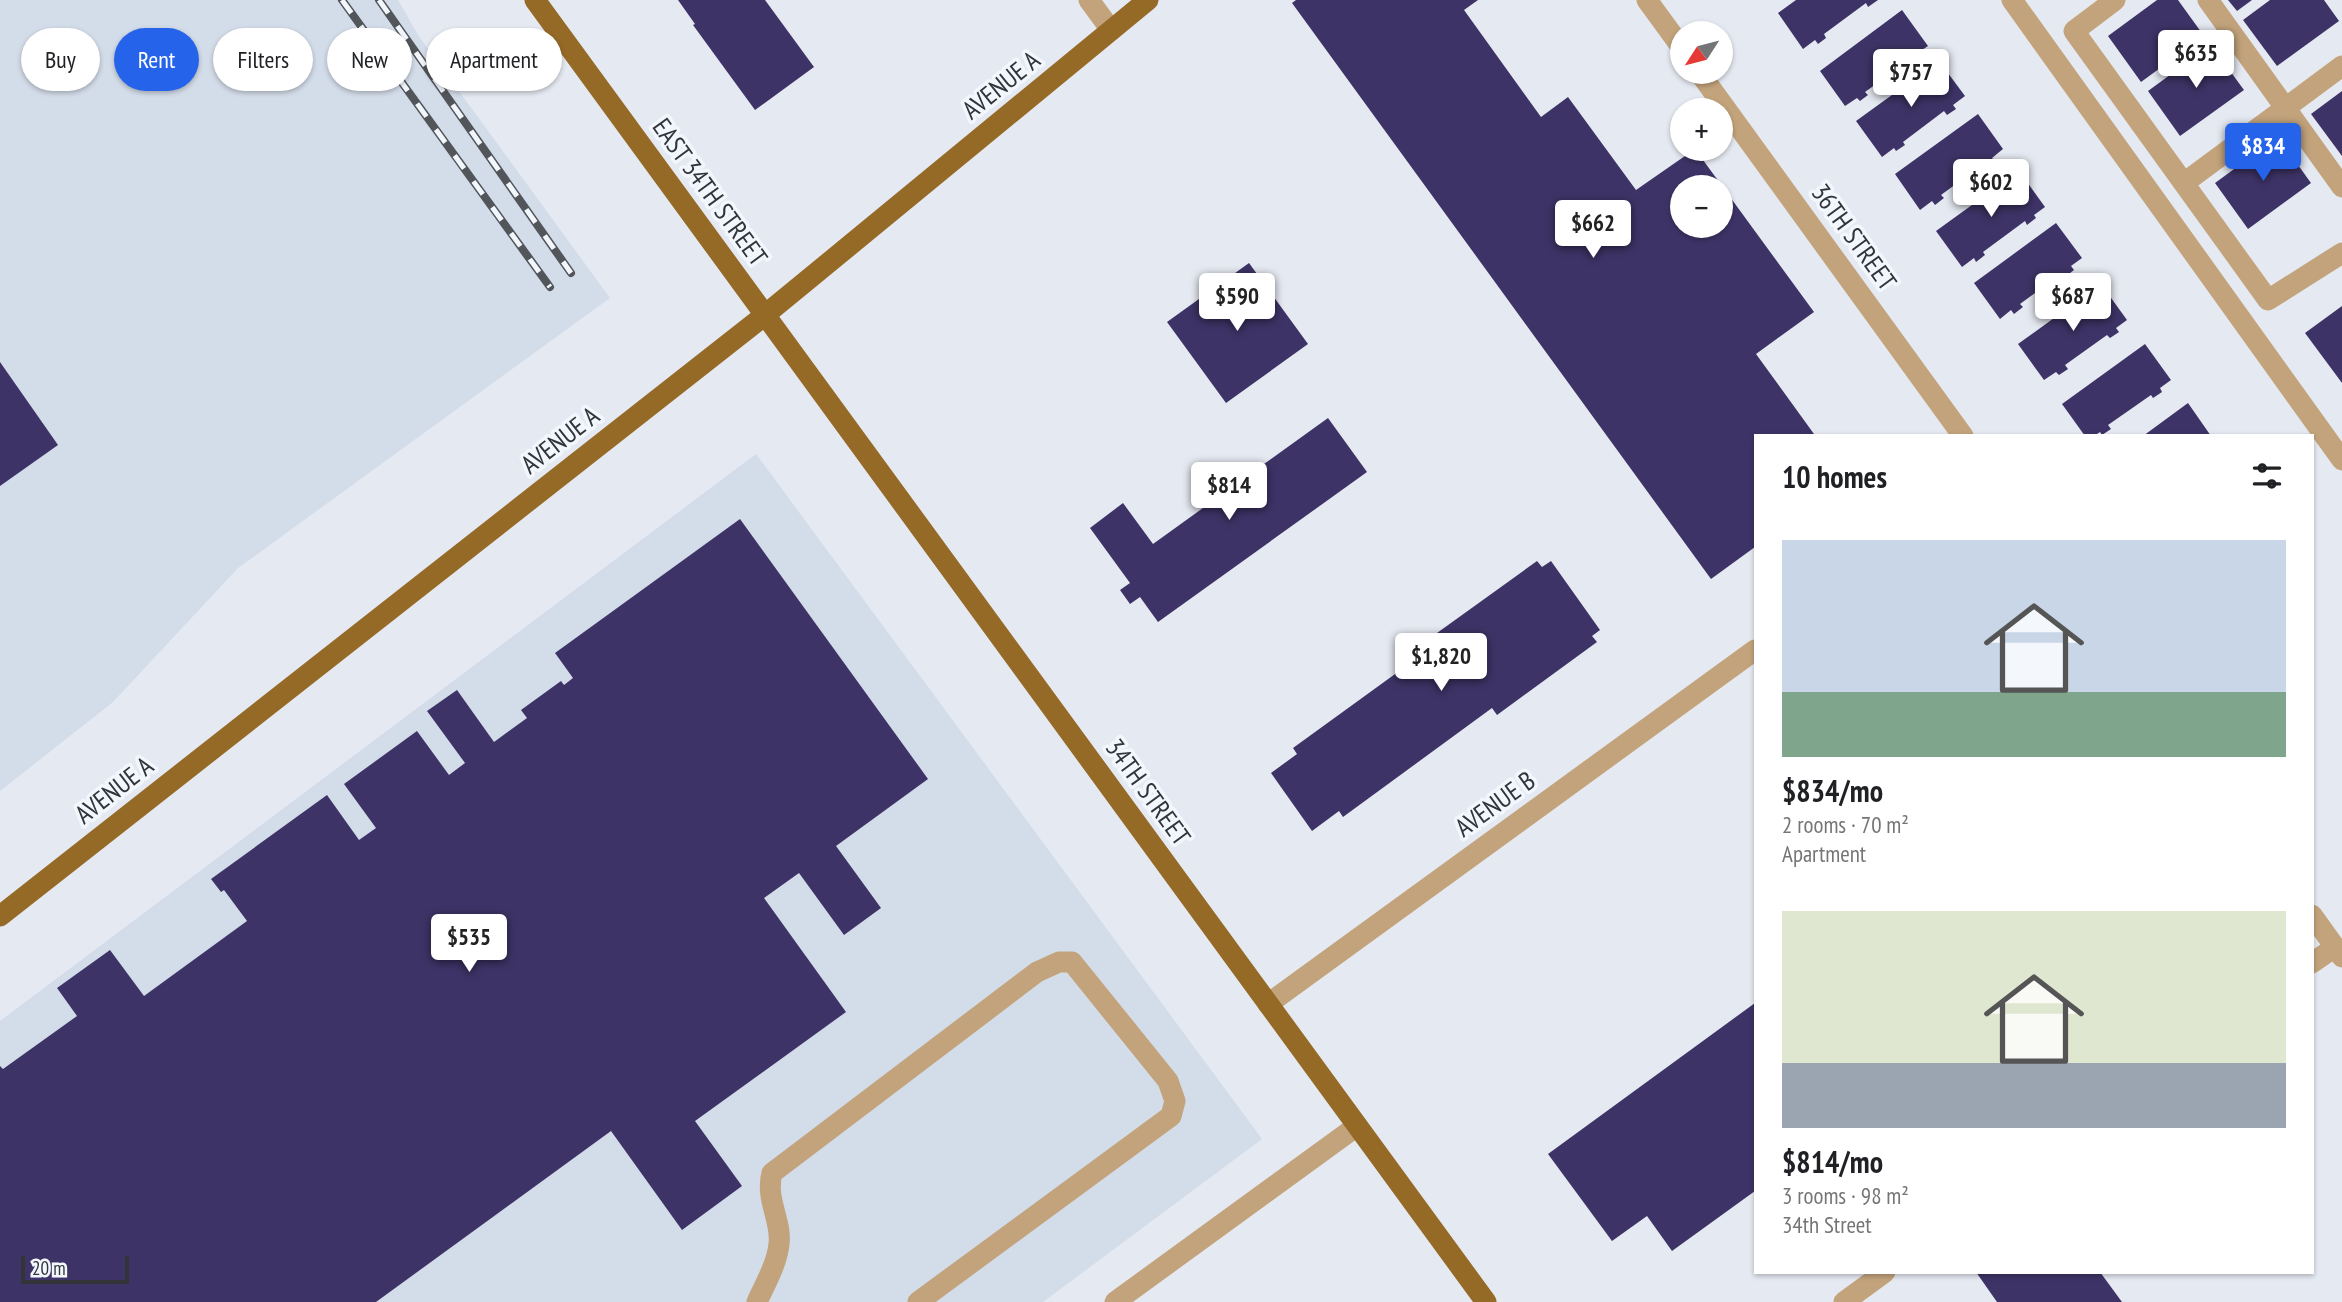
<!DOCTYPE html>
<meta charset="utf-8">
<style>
body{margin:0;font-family:"PT Sans Narrow",sans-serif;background:#f6f6f6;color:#202124;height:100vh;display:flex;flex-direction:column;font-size:26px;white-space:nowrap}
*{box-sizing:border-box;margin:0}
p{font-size:23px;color:#757577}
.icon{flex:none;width:38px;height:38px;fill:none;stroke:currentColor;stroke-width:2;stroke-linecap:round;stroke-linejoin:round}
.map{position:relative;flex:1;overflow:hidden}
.panel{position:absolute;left:1754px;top:434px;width:560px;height:840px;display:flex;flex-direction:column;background:#fff;border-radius:0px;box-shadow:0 2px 5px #0004}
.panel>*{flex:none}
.top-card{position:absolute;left:21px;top:28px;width:665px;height:63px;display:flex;gap:14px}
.needle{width:46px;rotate:234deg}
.buttons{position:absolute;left:1670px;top:21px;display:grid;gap:14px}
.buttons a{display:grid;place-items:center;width:63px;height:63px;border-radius:50%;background:#fff;box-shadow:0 2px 5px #0004;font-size:35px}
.scale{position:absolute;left:21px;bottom:18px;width:108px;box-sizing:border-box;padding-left:7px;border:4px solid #323437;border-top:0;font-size:19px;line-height:24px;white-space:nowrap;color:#323437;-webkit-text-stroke:5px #f2f7fe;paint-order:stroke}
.price{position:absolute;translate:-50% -60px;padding:0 16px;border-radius:7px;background:#fff;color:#222;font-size:23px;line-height:46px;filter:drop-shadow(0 2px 4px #0008)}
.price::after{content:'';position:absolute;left:50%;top:42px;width:21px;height:16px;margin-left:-10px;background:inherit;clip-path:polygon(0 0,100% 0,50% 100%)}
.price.current{background:#2563eb;color:#fff}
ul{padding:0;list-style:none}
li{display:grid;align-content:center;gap:14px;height:371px;padding:0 28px}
li span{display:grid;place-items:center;height:217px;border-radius:0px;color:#555}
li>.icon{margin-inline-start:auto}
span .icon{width:126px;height:126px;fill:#fffc;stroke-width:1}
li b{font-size:30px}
h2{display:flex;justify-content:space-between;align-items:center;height:84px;padding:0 28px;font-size:30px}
.chip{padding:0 24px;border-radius:32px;background:#fff;box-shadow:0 2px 5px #0004;font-size:24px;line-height:63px}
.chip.current{background:#2563eb;color:#fff}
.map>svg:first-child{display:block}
</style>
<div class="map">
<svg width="2342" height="1302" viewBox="0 0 2342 1302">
<rect width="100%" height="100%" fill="#e5e9f1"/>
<path fill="#d3dce9" d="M0 0H398L418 35 610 298 238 568 113 702 0 791Z
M756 454 1262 1139 1043 1302H0V1021Z"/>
<path fill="#3e3366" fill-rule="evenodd" d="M678 0H765L814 67 755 110 693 25 695 24Z
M1296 0H1478L1464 10 1541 117 1568 97 1636 190 1695 149 1814 312 1756 354 1814 434 1755 436V547L1711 579 1292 3ZM1682 187H1720V226H1682Z
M1796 0H1878L1868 7 1866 3 1824 34 1826 38 1818 44 1815 40 1803 49 1778 13Z
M2157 0H2178L2204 36 2141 82 2108 36Z
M2228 0H2252L2237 11Z
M2270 0H2324L2339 21 2277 66 2243 20Z
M1902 10 1928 46 1916 54 1919 58 1910 65 1908 61 1865 92 1868 95 1860 101 1857 98 1845 106 1820 71Z
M2211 45 2244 90 2180 136 2148 91Z
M1939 61 1965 96 1953 105 1956 109 1947 115 1944 111 1903 142 1905 145 1896 151 1894 148 1882 157 1856 121Z
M2342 91V156L2311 114Z
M1978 114 2003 149 1992 158 1995 161 1985 168 1983 164 1941 195 1944 198 1935 205 1932 201 1920 210 1895 174Z
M2278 137 2311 183 2248 229 2215 183Z
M2019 171 2045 207 2034 215 2036 218 2027 225 2025 221 1983 252 1985 255 1976 262 1974 258 1962 267 1936 231Z
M2056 223 2082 258 2071 266 2074 270 2065 277 2062 273 2020 304 2023 307 2014 314 2011 310 2000 319 1974 283Z
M1249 263 1308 344 1226 403 1167 322Z
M2101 284 2127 320 2116 328 2119 332 2110 338 2107 335 2065 365 2068 369 2059 375 2056 372 2044 380 2018 344Z
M2342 306V383L2305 333Z
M2145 344 2171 380 2160 388 2162 392 2153 398 2151 395 2108 425 2111 429 2102 435 2100 432 2094 436H2085L2062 404Z
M0 362 58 445 0 486Z
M2188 403 2211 436H2143Z
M1328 418 1367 472 1158 622 1140 597 1130 604 1120 590 1130 583 1090 528 1123 503 1153 544Z
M740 519 928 779 836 846 881 908 844 935 799 873 764 898 846 1012 695 1121 742 1186 682 1230 611 1131 376 1302H0V1066L3 1069 77 1016 57 988 110 950 144 996 247 921 224 890 221 892 211 879 327 795 359 840 376 828 344 784 417 731 449 775 465 763 427 711 457 690 494 742 527 718 521 710 561 681 564 685 573 678 555 653Z
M1537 561 1542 567 1551 561 1600 630 1592 636 1597 642 1497 715 1492 708 1343 817 1339 811 1312 831 1271 773 1297 754 1293 748 1442 640 1437 633Z
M1755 1003V1191L1672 1251 1647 1216 1612 1241 1548 1154Z
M1976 1272H2100L2122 1302H1997Z"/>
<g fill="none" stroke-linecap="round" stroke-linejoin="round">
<path stroke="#c2a37b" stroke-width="21" d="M1089 0 1111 30
M1647 0 1682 48
M2012 0 2342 460
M2115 0 2074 31 2268 300 2342 253
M2208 0 2342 187
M1699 72 1963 436
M2184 183 2342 66
M2312 915 2342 957
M2312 963 2335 947
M1268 1004 1755 650
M757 1302C765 1284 777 1264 779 1244 782 1220 765 1200 772 1173L1037 972 1059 962H1072L1168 1081 1175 1101 1171 1116 918 1302
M1115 1302 1357 1126
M1844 1302 1885 1272"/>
<path stroke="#956926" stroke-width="21" d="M535 0 1486 1302
M0 916 765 315 1148 0"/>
<defs>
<path id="rail" d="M342 0 550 287
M379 0 571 273"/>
</defs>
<use href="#rail" stroke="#525559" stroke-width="8"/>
<use href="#rail" stroke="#f2f7fe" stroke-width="5" stroke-dasharray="16" stroke-linecap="butt"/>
</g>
<g text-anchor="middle" stroke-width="7" stroke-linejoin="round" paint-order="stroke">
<g font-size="26" fill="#323437" stroke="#f2f7fe">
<text transform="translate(1001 85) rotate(-39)" y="9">AVENUE A</text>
<text transform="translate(710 192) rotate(54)" y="9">EAST 34TH STREET</text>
<text transform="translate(1854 237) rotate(54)" y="9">36TH STREET</text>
<text transform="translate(560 440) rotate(-38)" y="9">AVENUE A</text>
<text transform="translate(114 790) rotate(-38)" y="9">AVENUE A</text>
<text transform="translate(1148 792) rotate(54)" y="9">34TH STREET</text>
<text transform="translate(1495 804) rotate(-36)" y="9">AVENUE B</text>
</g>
</g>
</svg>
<div class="buttons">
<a><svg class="needle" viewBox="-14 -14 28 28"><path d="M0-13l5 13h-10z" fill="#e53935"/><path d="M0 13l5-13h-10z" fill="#757577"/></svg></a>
<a>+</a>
<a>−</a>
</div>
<div class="scale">20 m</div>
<b class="price" style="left:2196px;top:90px">$635</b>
<b class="price" style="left:1911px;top:109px">$757</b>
<b class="price current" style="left:2263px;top:183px">$834</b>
<b class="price" style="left:1991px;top:219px">$602</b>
<b class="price" style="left:1593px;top:260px">$662</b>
<b class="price" style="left:1237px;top:333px">$590</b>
<b class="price" style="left:2073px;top:333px">$687</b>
<b class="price" style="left:1229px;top:522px">$814</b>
<b class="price" style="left:1441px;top:693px">$1,820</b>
<b class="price" style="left:469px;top:974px">$535</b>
<div class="top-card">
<a class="chip">Buy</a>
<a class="chip current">Rent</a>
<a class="chip">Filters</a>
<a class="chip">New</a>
<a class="chip">Apartment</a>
</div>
<section class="panel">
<h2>10 homes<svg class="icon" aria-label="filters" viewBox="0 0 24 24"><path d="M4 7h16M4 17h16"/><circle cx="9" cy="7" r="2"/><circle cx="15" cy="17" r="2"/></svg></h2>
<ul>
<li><span style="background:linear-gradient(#c9d6e8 70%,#7fa58c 0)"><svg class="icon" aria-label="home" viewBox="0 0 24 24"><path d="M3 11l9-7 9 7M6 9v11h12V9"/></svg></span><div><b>$834/mo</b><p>2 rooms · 70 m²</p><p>Apartment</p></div></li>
<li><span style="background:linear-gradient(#dfe7d0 70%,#9aa5b1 0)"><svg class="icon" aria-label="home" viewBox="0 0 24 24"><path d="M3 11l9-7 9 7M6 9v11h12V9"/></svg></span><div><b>$814/mo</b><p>3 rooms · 98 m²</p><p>34th Street</p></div></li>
</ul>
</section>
</div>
